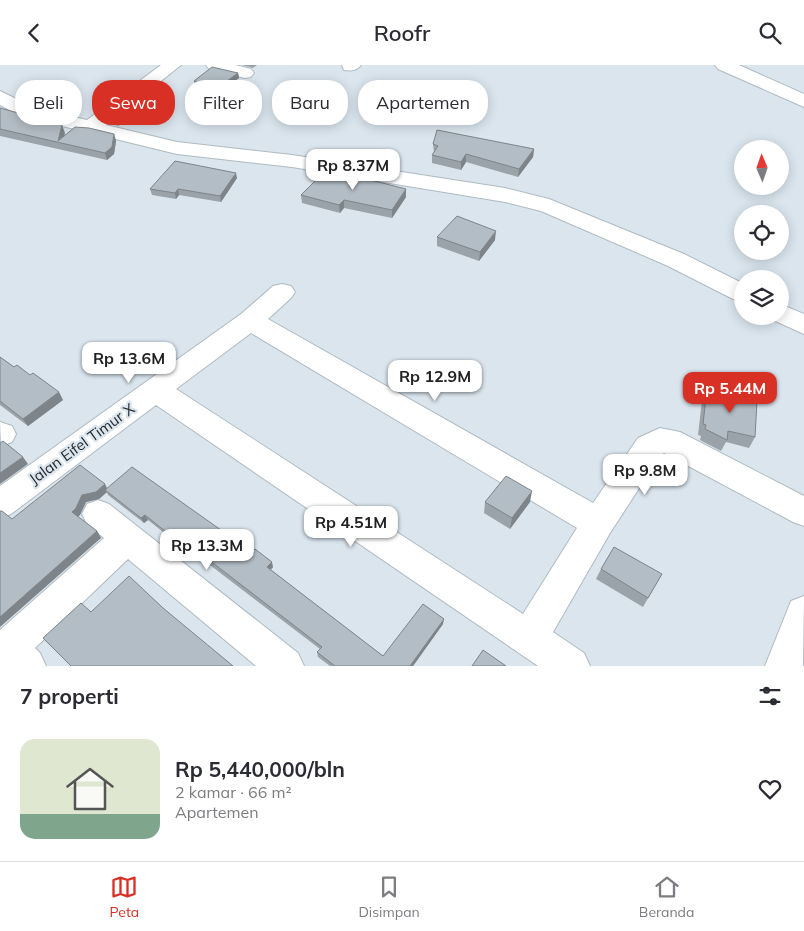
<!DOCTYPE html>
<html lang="id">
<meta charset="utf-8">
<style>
body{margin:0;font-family:Mulish,sans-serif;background:#f2f2f3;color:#2b2b33;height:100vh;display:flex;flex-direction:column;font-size:19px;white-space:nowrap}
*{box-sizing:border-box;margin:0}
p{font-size:16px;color:#7c7c81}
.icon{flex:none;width:28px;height:28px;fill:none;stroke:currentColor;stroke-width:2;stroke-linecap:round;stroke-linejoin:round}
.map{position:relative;height:601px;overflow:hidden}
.side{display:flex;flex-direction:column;background:#fff;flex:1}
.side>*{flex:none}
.hud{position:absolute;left:15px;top:15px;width:500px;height:45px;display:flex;gap:10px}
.needle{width:32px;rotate:358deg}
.controls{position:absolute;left:734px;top:75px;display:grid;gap:10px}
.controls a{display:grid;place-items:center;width:55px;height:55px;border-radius:50%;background:#fff;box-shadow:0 2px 12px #0003;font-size:25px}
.price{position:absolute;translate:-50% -42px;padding:0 11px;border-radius:10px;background:#fff;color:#222;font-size:16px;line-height:32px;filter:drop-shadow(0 1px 2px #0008)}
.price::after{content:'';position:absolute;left:50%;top:30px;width:15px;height:11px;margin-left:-8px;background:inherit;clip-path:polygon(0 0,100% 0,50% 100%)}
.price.active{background:#d93025;color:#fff}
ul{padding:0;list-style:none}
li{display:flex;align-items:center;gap:15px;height:125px;padding:0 20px}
li span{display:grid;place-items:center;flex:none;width:140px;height:100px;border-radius:15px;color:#555}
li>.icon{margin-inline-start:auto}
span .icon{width:60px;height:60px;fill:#fffc;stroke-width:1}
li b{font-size:21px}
h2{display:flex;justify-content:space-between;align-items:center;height:60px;padding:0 20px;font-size:21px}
.chip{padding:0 18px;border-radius:20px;background:#fff;box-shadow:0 2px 12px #0003;font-size:18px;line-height:45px}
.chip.active{background:#d93025;color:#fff}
header{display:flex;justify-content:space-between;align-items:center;height:65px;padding:0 20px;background:#fff;font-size:22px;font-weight:600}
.menu{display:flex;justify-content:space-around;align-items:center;height:70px;border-top:1px solid #e1e1e2;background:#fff;font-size:14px;color:#7c7c81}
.menu a{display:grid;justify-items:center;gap:2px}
.menu .active{color:#d93025}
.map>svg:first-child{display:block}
</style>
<header><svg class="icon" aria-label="back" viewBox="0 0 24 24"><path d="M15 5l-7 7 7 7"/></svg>Roofr<svg class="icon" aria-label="search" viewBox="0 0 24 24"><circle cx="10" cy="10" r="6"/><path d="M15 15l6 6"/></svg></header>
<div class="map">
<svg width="804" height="601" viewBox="0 0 804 601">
<rect width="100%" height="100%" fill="#dae5ee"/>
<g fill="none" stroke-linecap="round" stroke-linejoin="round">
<defs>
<path id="minor" d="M161 0H181L106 60 177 77 292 90 505 123 549 134 684 189 742 218V236L733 234 668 201 541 146 505 137 292 102 177 89 21 51 0 40V26L35 43 87 55Z
M206 0H235L251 4 254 8 251 12 245 13 209 4Z
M342 0H361C356 6 351 6 344 5Z
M715 0H739L804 29V42L718 4Z
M282 219 291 221 295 227 291 233 268 254 593 438 638 373 660 363 680 367 804 431V461L793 457 664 388 660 391 610 468 553 567 584 588 590 601H538L156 340 11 449 0 453V421L241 249 273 221ZM251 268 577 463 523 549 176 324Z
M780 239 804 249V269L771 254 769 251H780Z
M0 357 12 361 16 369 12 377 1 381Z
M98 435 109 439 298 588 304 601H256L128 494 35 583 40 588 46 601H0V565L104 473 87 459 82 449 87 439Z
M804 531 803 601H765L791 536Z"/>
</defs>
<use href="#minor" stroke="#afbac2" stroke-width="2"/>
<use href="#minor" fill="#fff" fill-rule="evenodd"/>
</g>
<path fill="#9aa3a9" d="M242 0H257L253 3Z
M238 8 239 13 220 27 196 22 194 16Z
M0 43 65 68 64 71 114 69 116 76 114 89 107 95 0 71Z
M107 48 121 51 119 61 110 59Z
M433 79 534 84 533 92 518 112 466 97 461 105 432 98V90L434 88Z
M237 113 221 137 179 130 176 134 152 130 150 124Z
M406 124V132L392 153 344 143 340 148 302 138 301 130Z
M437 172 495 175 479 196 437 181Z
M0 292 14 302 63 335 28 361 0 340Z
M707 324 755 372 749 383 726 377 721 386 700 375 701 371 698 370 702 335Z
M105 419 107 423 273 502 271 505 383 591 443 559 413 601H330L318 592 317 587 320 584 185 481 183 483 148 455 144 458 108 430 107 427 99 434 86 437 80 450 78 452 97 466 101 473 12 454Z
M485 437H530L510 464 484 448Z
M601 504 662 509 643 542 596 514Z"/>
<path fill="#7d848a" d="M238 8 239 13 220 27 219 22Z
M117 40 121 51 119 61 115 50Z
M62 60 65 68 62 78 58 76Z
M114 69 116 76 114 89 107 95 105 88Z
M534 84 533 92 518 112 519 104Z
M466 89V97L461 105V97Z
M236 108 237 113 221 137 220 131Z
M178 124 179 130 176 134 175 128Z
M406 124V132L392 153V145Z
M344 135V143L340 148 339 140Z
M496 166 495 175 479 196 480 187Z
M59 327 63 335 28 361 23 354Z
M23 392 28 399 0 419V408Z
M105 419 108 426 105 425 107 427 99 434 86 437 80 450 76 453 72 447 82 430Z
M532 426 530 437 510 464 512 453Z
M145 450 148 455 144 458 141 453Z
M97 466 101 473 0 562V552Z
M183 475 185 481 183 483 180 478Z
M272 497 273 502 268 507 267 502Z
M444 554 443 559 413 601H410Z"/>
<path fill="#b3bdc5" stroke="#7d848a" d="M212 2 238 8 219 22 194 16Z
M117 40 115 50 107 48Z
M0 43 62 60 58 76 75 62 89 63 114 69 112 82 105 88 0 64Z
M437 65 534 84 519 104 466 89 461 97 432 90 438 81 433 79Z
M175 96 236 108 220 131 178 124 175 128 150 124Z
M327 104 406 124 392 145 344 135 339 140 301 130Z
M457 151 496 166 480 187 437 172Z
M0 292 14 302 17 300 30 310 33 308 59 327 23 354 0 336Z
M707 324 757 336 755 372 728 366 727 375 705 364 706 360 703 359Z
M3 376 23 392 0 408V378Z
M80 400 105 419 96 427 82 430 76 443 72 447 97 466 0 552V446H2L12 454Z
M132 402 252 487 255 484 272 497 267 502 383 591 423 539 444 554 410 601H335L317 587 322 582 183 475 180 478 145 450 141 453 105 425Z
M506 411 532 426 512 453 485 437Z
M614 482 662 509 648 533 601 504Z
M129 511 163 543 233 601H71L43 573 81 538 91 547Z
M483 585 506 601H472Z"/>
<g text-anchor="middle" stroke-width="4.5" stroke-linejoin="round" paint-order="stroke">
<g font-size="15" fill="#25292d" stroke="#dae5ee">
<text transform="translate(82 379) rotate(-36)" y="5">Jalan Eifel Timur X</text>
</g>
</g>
</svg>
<div class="controls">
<a><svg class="needle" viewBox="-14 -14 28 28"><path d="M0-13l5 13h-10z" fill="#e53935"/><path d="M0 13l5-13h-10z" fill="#7c7c81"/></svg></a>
<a><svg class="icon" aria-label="locate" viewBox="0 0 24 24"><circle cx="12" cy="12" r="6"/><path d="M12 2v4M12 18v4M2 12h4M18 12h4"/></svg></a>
<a><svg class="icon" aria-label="layers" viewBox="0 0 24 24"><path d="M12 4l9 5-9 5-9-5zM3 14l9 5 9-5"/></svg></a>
</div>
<b class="price" style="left:353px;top:126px">Rp 8.37M</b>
<b class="price" style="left:129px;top:319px">Rp 13.6M</b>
<b class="price" style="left:435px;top:337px">Rp 12.9M</b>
<b class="price active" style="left:730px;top:349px">Rp 5.44M</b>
<b class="price" style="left:645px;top:431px">Rp 9.8M</b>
<b class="price" style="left:351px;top:483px">Rp 4.51M</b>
<b class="price" style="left:207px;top:506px">Rp 13.3M</b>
<div class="hud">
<a class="chip">Beli</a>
<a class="chip active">Sewa</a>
<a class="chip">Filter</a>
<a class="chip">Baru</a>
<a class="chip">Apartemen</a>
</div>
</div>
<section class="side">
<h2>7 properti<svg class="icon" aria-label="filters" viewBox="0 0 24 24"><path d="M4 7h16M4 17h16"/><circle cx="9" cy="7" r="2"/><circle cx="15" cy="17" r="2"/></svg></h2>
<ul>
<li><span style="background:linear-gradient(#dfe7d0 75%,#7fa58c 0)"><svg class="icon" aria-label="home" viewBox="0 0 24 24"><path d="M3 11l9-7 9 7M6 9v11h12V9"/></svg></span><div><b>Rp 5,440,000/bln</b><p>2 kamar · 66 m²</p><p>Apartemen</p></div><svg class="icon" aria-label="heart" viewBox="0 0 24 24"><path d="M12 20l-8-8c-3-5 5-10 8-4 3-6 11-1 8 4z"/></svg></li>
</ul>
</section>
<nav class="menu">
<a class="active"><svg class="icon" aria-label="map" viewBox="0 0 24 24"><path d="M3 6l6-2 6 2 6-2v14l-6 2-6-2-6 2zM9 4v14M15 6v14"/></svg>Peta</a>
<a><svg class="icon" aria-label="saved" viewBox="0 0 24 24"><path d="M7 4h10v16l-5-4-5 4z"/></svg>Disimpan</a>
<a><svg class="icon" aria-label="home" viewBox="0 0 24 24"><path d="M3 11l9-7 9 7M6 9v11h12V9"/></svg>Beranda</a>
</nav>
